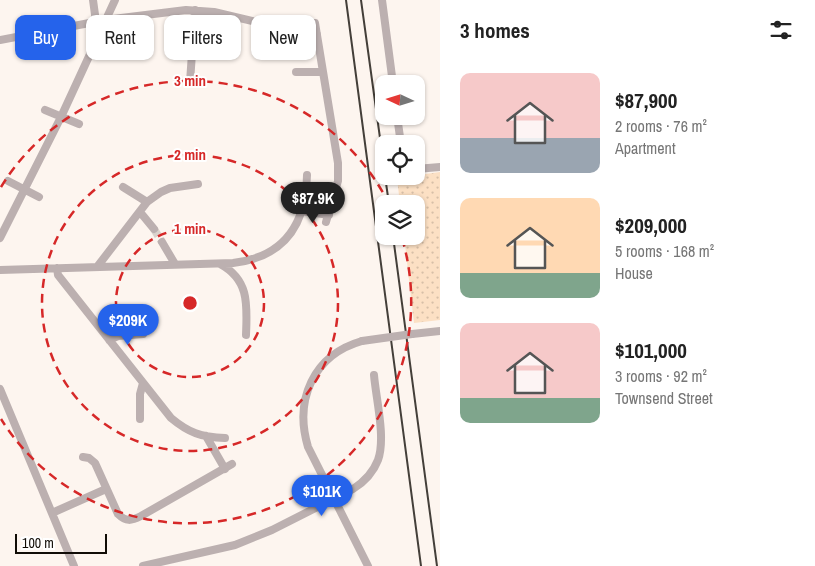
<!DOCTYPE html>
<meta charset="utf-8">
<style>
body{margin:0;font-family:"Archivo Narrow",sans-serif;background:#f2f2f2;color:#222;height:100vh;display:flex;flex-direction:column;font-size:19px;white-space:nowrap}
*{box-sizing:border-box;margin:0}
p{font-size:16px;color:#767676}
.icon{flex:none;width:28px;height:28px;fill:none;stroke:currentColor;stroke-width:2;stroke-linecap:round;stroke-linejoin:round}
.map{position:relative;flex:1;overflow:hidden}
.panel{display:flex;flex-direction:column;background:#fff;width:375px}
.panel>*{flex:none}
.guide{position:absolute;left:15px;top:15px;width:350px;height:45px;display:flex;gap:10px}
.needle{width:32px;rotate:274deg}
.buttons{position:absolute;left:375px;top:75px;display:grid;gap:10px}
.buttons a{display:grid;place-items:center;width:50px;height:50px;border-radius:10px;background:#fff;box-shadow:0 1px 4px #0004;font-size:25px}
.scale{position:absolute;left:15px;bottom:12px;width:92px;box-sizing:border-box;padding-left:5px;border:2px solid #110c06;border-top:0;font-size:14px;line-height:18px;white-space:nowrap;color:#110c06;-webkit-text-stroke:4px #fff;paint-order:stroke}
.price{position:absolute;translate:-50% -42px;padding:0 11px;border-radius:18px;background:#2563eb;color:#fff;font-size:16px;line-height:32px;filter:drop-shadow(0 1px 2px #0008)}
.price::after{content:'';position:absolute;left:50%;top:30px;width:15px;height:11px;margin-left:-8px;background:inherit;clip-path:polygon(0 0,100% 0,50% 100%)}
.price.active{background:#222;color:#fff}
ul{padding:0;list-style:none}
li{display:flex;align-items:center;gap:15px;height:125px;padding:0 20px}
li span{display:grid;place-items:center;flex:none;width:140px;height:100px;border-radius:10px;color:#555}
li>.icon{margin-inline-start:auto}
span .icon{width:60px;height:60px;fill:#fffc;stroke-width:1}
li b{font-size:21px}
h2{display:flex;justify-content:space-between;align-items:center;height:60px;padding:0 20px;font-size:21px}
.chip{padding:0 18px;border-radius:10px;background:#fff;box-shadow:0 1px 4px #0004;font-size:18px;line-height:45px}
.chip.active{background:#2563eb;color:#fff}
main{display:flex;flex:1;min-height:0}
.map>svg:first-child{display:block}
</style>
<main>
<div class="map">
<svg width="440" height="566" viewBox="0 0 440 566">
<defs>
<pattern id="grass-dots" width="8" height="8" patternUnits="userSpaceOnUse" patternTransform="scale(1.25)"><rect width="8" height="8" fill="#fce0c4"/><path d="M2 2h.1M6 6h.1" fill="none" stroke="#d7bfa7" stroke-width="1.8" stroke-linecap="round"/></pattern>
</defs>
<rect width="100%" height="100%" fill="#fdf5ef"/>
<path fill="url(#grass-dots)" d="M440 172V320L414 323 404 236H416V204H400L397 178Z"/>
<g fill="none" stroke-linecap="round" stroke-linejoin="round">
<path stroke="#dad2cc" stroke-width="8" stroke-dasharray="8 4" stroke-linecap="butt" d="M154 229 162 242"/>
<path stroke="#bcb0b0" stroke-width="8" d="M93 0 96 22
M382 0 393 84
M315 23 338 163V181L326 222
M0 40 105 20 186 10 214 12 307 34H317
M296 72H322
M190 82 195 10
M45 110 79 124
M397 116 401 144
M416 169 440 167
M8 181 39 197
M123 187 147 202
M302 211 329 215
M140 212 154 229
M0 238 61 117 115 0
M162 242 175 264
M220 264C250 280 247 306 246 335
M97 267 147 202 161 192 170 188 198 184
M57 268 58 275 171 418C189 433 201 437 225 438
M0 270 233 263C285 257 306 224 307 175
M412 334 440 331
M109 340 118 336 143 334
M362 341C313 355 294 400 308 447L368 566
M0 389 74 566
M140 419V394L143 383
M206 436 225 469
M83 457 89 458 95 463 118 514C126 522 131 521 141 516L232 464
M52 513 106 489
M143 566 235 545 272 530 353 489C364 482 373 473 378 460 386 438 376 399 374 375"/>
<path stroke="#443f39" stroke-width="2" d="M346 0 421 566
M361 0 384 167
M385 176 389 204
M393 236 437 566"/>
<path stroke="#bcb0b0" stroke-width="8" d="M362 341 412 334"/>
</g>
<g fill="none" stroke="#d62828" stroke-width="2.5" stroke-dasharray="9 6">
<circle cx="190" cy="303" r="74"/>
<circle cx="190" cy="303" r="148"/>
<path d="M1 187A222 222 0 0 1 388 202M402 238A222 222 0 0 1 1 419"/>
</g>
<circle cx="190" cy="303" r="8" fill="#d62828" stroke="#fff" stroke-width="2.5"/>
<g font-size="15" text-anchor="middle" font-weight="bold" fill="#d62828" stroke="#fff" stroke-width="4" stroke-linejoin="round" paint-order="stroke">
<text x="190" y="86">3 min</text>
<text x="190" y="160">2 min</text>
<text x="190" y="234">1 min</text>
</g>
</svg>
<div class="buttons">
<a><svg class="needle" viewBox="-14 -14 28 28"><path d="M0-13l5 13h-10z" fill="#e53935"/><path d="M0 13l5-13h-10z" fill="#767676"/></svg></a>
<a><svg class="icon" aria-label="locate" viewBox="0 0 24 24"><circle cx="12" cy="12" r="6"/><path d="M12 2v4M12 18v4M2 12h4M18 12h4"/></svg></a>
<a><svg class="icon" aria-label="layers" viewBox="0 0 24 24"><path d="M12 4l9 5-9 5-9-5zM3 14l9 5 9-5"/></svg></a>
</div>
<div class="scale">100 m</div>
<b class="price active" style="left:313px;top:224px">$87.9K</b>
<b class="price" style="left:128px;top:346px">$209K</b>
<b class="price" style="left:322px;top:517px">$101K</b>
<div class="guide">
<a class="chip active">Buy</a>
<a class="chip">Rent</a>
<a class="chip">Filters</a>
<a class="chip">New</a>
</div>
</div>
<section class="panel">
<h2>3 homes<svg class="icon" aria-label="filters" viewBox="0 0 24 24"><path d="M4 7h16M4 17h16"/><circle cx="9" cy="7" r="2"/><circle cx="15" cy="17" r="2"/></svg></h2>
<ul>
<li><span style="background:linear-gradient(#f6c9c9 65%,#9aa5b1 0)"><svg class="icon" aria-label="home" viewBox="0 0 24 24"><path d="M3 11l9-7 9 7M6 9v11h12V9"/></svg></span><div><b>$87,900</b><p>2 rooms · 76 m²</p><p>Apartment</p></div></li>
<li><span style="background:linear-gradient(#ffd9b3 75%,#7fa58c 0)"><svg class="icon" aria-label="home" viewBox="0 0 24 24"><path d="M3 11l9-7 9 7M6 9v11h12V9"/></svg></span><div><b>$209,000</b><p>5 rooms · 168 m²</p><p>House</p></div></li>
<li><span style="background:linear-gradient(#f6c9c9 75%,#7fa58c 0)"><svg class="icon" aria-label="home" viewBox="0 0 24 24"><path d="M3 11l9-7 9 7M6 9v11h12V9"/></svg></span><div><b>$101,000</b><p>3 rooms · 92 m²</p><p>Townsend Street</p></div></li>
</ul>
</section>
</main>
